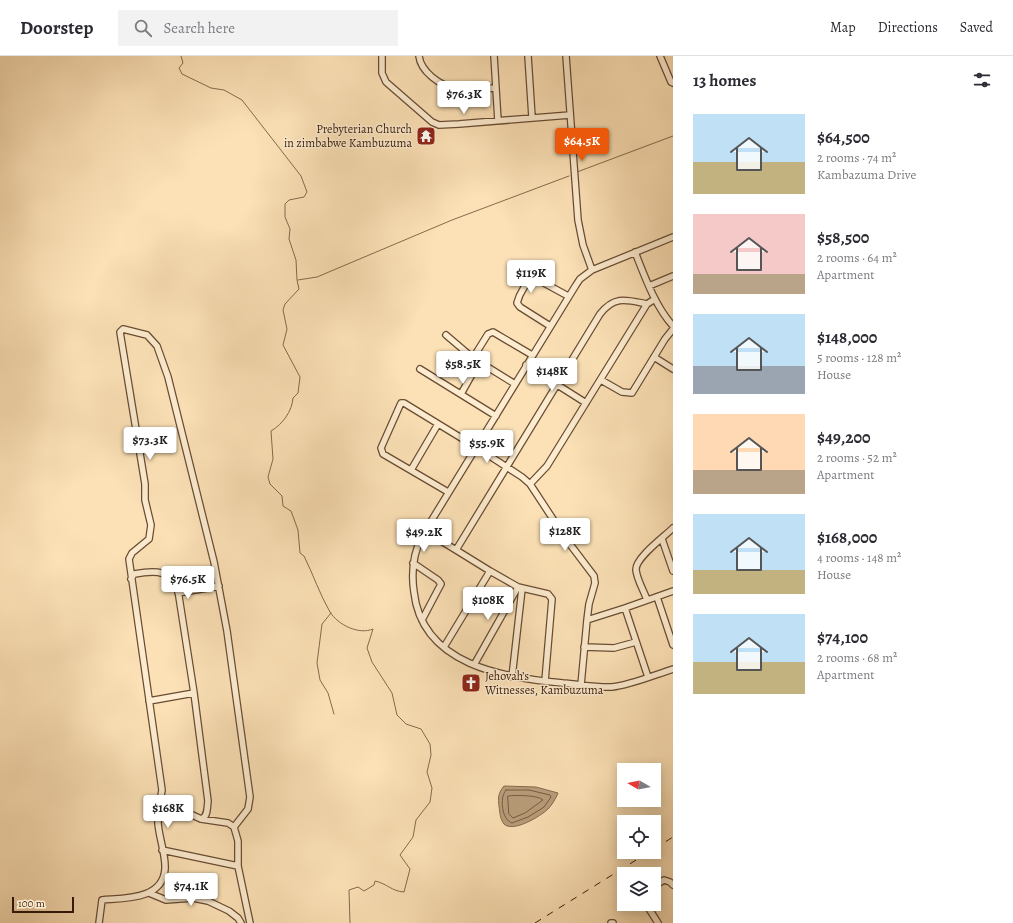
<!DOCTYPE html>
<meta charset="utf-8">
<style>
body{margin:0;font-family:Alegreya,serif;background:#f2f2f3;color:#2b2b33;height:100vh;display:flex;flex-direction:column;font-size:15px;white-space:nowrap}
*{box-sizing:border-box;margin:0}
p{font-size:13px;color:#7c7c81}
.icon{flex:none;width:22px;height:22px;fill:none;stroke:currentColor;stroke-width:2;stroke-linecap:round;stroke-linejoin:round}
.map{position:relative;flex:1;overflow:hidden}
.panel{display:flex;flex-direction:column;background:#fff;width:340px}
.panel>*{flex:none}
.needle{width:26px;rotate:279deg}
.fabs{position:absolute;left:617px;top:707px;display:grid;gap:8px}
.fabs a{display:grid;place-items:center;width:44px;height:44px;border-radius:0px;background:#fff;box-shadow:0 2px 10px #0003;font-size:20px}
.scale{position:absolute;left:12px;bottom:10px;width:62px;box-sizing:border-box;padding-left:4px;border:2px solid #371a07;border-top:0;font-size:11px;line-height:14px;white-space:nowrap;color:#371a07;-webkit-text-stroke:3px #fdecd0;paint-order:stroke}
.price{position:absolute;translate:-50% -34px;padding:0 9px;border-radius:4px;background:#fff;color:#222;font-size:13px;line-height:26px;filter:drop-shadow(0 1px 2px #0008)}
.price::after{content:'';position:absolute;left:50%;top:24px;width:12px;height:9px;margin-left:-6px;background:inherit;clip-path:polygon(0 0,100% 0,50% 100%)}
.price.active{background:#ea580c;color:#fff}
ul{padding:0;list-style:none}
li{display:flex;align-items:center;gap:12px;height:100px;padding:0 20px}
li span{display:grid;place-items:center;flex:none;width:112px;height:80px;border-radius:0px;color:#555}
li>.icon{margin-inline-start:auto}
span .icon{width:48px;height:48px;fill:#fffc;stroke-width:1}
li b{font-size:17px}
h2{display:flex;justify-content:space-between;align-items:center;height:48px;padding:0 20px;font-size:17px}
header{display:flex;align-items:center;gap:24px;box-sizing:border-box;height:56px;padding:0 20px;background:#fff;border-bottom:1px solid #e1e1e2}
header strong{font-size:19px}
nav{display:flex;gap:22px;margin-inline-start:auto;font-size:14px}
.search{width:280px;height:36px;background:#f2f2f3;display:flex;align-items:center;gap:10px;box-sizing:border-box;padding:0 14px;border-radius:0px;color:#7c7c81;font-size:15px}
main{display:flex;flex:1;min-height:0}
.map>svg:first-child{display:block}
</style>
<header>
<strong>Doorstep</strong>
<div class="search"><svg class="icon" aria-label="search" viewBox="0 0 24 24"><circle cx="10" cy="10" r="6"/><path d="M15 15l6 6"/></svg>Search here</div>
<nav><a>Map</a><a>Directions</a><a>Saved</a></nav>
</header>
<main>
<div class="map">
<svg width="673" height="867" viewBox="0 0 673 867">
<rect width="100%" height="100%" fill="#fce1b6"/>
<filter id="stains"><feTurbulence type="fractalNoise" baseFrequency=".005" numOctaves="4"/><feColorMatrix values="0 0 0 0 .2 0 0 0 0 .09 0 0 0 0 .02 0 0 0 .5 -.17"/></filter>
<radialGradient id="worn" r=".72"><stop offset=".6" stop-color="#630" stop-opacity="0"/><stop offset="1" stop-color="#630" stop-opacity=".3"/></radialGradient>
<path fill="#b99d7a" stroke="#85694c" d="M504 730 536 731 558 737C556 742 552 749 548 753 541 760 513 777 504 768 500 763 500 757 499 750 498 742 498 737 504 730Z"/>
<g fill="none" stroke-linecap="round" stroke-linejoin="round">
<path stroke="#785c40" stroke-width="1" d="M506 734H529L550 739 551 741 544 751 528 761 512 767C502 764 499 742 506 734Z
M508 740C516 739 538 739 543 744L525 757 513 762 509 758Z"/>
<path stroke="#85694c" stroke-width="1" d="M181 0 183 7 179 12 182 18 211 32 224 34 242 44 301 120 307 136 304 141 289 144 285 148V161L290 173 289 183 296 204 297 224 299 233 285 248 283 254 287 273 283 289 300 321 298 337 293 342C292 355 283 368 271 375L273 403 268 421 270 428 282 440 283 450 291 455 298 474 300 497 304 500C313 518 320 539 330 556 338 569 359 579 373 573L367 592 372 606 392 637 397 659 406 668 421 673 430 688 431 699 427 716 432 732 430 746 416 764 413 781 400 799 410 813 404 836C391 835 388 828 375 825L374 829 364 835 358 831 349 834 350 867
M577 116 673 80
M298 224 317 221 452 164 569 120
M331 557 322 568 317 607 320 624 328 637 334 658"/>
<defs>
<path id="minor" d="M382 0V17L386 26 432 66 439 69 459 68 570 59
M419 0C420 9 425 15 432 21 452 38 472 33 496 32
M494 0 498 65
M528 0 532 61
M566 0 578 164 583 189 592 214
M660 0 671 26 673 27
M673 181 592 214 580 223 576 229 422 480C413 498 411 516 414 536 422 609 504 622 563 627 579 628 596 632 612 631 631 629 654 619 673 613
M635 196C645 221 655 250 673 270
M649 230 673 220
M550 270 520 251 517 247C519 239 527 223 535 222L568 240
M446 279 473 302 515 328
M654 301 673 313
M473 302 488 278 493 276 532 299
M526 309 586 347
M420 313 496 360
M601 324 622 336 632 337 665 283 673 273
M461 338 479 306
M411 414 438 368
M530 428 566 483 594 520 595 527 589 548 587 564
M448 436 383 398 381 392 401 347H404L476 391 522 421 530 428 547 410 647 248 655 243
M425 475 456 494
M662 483 673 515
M413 507 438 524 441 528 422 564
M490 515 456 494 600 258C615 239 627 244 647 248
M131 523 134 518C150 515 167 513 177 528L194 637 208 745C207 752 208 761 201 763L160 744
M178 537 219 530
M657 541 673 589
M647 544C644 535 637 524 636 514 635 502 664 481 673 472
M444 591 490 515 518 531 548 538 552 543 545 625
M584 591 614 592 636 586
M474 609 518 531
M512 621 522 533
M648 621 625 552 673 535
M581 629 587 564 625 552
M149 645 194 637
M201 763 228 767 234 771 238 785V810
M162 794 238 810 250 867
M654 830 664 824 670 826 673 829
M149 837 166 844 193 842 208 845 229 855 238 862 241 867
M646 848 658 867
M99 867 102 844C124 842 163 844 165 813 166 799 159 782 158 767 158 756 160 745 162 734L129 503 132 497 149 483 151 469 145 444V428L120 276 123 273 147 279 157 290 168 321 214 506 227 575 250 741 248 753 234 771
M611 867H613"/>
</defs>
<use href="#minor" stroke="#684c33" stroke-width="8"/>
<use href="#minor" stroke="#fdecd0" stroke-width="5.5"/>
<path stroke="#371a07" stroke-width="1" stroke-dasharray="7 7" stroke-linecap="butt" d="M654 793 673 781
M535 867 649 796"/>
</g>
<defs>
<symbol id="temple-square" viewBox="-11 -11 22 22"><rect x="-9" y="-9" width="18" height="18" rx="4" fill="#8f2418" stroke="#fdecd0"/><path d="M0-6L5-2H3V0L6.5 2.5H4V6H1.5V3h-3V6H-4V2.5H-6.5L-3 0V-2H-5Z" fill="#fff"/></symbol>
<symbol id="church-square" viewBox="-11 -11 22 22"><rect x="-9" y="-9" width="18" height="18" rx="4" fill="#8f2418" stroke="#fdecd0"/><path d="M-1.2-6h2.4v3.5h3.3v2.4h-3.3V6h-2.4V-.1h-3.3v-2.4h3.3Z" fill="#fff"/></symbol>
</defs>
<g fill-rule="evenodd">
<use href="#temple-square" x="415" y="69" width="22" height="22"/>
<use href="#church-square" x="460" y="616" width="22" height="22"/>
</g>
<g text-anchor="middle" stroke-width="3" stroke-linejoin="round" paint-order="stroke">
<g font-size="12" fill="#371a07" stroke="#fdecd0" text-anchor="end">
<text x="412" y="77">Prebyterian Church<tspan x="412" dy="14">in zimbabwe Kambuzuma</tspan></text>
<text x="485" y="624" text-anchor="start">Jehovah’s<tspan x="485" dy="14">Witnesses, Kambuzuma</tspan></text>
</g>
</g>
<rect width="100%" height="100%" filter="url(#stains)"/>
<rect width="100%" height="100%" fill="url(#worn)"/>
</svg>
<div class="fabs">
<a><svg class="needle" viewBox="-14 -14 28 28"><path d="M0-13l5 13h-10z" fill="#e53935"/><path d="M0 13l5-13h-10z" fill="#7c7c81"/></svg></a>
<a><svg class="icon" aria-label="locate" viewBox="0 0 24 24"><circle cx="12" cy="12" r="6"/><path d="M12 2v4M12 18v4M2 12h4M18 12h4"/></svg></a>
<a><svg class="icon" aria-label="layers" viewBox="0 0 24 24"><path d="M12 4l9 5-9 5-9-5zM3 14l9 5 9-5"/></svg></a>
</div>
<div class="scale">100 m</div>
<b class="price" style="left:464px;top:59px">$76.3K</b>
<b class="price active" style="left:582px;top:106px">$64.5K</b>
<b class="price" style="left:531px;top:238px">$119K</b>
<b class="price" style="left:463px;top:329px">$58.5K</b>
<b class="price" style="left:552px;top:336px">$148K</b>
<b class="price" style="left:150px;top:405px">$73.3K</b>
<b class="price" style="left:487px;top:408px">$55.9K</b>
<b class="price" style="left:565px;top:496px">$128K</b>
<b class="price" style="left:424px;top:497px">$49.2K</b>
<b class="price" style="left:188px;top:544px">$76.5K</b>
<b class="price" style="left:488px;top:565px">$108K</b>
<b class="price" style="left:168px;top:773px">$168K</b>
<b class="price" style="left:191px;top:851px">$74.1K</b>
</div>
<section class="panel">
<h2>13 homes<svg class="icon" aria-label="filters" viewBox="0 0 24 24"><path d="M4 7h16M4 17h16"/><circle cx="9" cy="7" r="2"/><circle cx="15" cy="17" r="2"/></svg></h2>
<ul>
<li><span style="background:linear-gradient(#bfe0f5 60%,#c2b280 0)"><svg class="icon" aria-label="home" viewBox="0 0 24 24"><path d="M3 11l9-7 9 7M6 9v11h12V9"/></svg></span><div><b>$64,500</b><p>2 rooms · 74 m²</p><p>Kambazuma Drive</p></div></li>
<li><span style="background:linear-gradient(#f6c9c9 75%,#b9a48a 0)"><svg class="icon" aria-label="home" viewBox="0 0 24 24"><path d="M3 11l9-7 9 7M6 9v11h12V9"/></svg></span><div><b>$58,500</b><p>2 rooms · 64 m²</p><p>Apartment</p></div></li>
<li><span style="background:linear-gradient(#bfe0f5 65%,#9aa5b1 0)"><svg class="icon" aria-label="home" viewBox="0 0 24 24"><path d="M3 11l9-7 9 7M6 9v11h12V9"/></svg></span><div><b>$148,000</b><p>5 rooms · 128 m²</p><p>House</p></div></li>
<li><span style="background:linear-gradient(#ffd9b3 70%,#b9a48a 0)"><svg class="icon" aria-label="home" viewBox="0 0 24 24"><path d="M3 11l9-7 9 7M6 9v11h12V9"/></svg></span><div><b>$49,200</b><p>2 rooms · 52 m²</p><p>Apartment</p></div></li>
<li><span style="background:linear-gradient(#bfe0f5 70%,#c2b280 0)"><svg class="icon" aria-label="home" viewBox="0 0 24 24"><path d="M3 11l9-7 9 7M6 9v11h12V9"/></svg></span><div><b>$168,000</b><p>4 rooms · 148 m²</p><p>House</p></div></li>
<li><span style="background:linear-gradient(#bfe0f5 60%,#c2b280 0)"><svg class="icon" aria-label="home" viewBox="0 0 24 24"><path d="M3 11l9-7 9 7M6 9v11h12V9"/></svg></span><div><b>$74,100</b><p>2 rooms · 68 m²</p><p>Apartment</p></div></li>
</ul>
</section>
</main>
